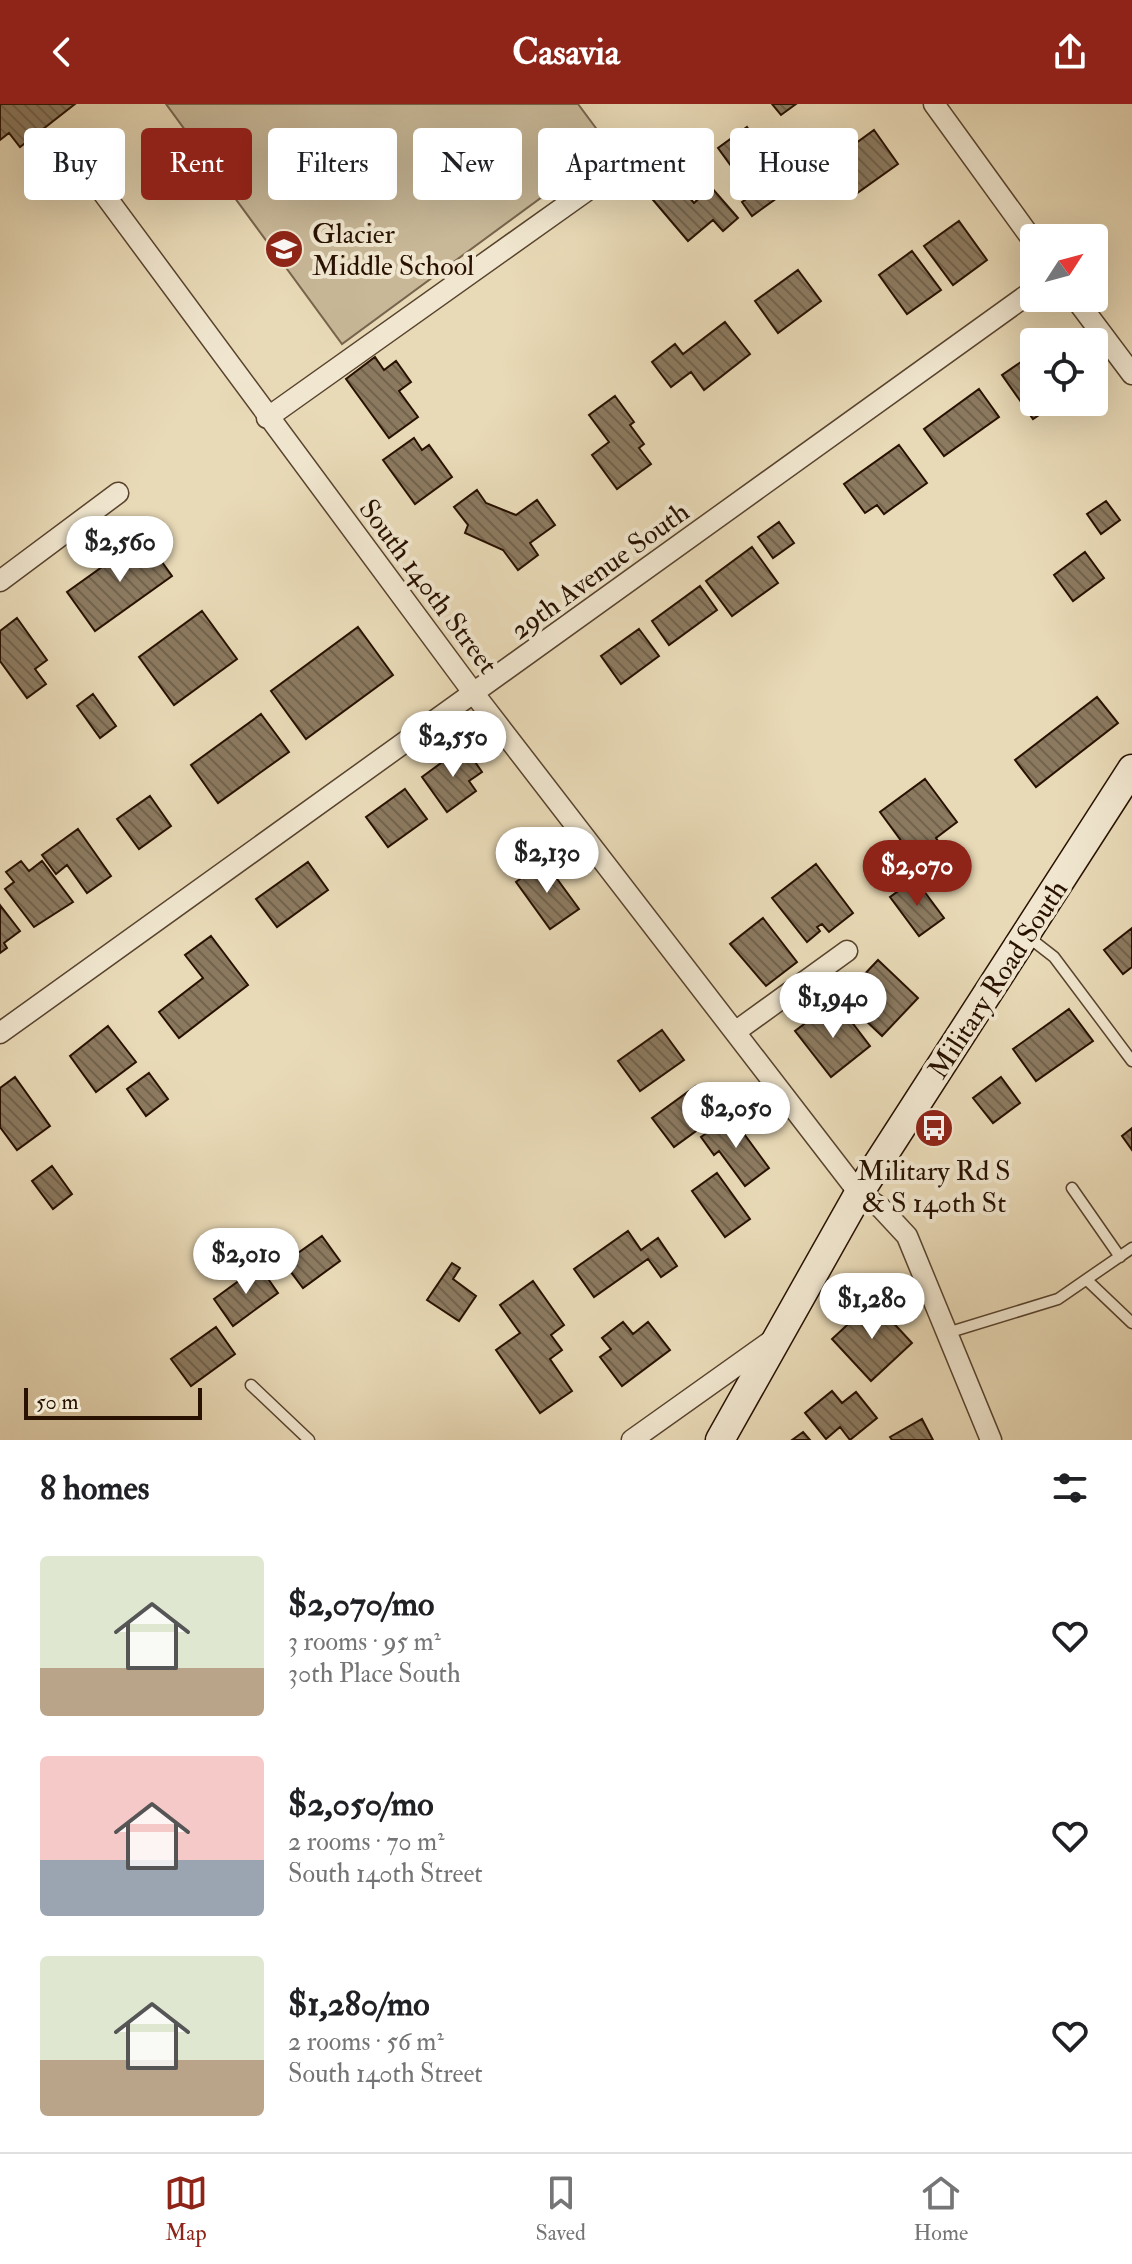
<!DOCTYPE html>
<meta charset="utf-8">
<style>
body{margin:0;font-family:"IM FELL Double Pica",serif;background:#f2f2f2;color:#202124;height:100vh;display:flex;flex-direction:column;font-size:30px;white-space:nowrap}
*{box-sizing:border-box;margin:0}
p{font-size:26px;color:#757577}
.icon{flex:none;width:44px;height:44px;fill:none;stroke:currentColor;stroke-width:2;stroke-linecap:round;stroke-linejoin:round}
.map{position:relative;height:1336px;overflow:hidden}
.panel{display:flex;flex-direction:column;background:#fff;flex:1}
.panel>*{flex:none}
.top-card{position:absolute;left:24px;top:24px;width:1084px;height:72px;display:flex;gap:16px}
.needle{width:52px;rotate:54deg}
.controls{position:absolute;left:1020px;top:120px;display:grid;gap:16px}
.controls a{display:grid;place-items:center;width:88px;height:88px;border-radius:8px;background:#fff;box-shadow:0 8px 32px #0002;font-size:40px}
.scale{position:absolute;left:24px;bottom:20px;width:178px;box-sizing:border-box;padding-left:8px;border:4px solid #281101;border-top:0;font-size:22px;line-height:28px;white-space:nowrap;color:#281101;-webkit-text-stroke:6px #f1e7d0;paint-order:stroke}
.price{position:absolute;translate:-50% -68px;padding:0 18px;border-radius:28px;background:#fff;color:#222;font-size:26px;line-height:52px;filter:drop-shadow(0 2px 4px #0008)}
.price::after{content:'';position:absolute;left:50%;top:48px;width:24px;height:18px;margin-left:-12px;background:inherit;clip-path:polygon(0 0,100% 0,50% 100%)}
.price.current{background:#8f2418;color:#fff}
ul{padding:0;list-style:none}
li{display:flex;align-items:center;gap:24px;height:200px;padding:0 40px}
li span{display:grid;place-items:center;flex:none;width:224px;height:160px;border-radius:8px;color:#555}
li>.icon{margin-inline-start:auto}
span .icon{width:96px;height:96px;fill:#fffc;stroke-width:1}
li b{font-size:34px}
h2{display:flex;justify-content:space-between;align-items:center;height:96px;padding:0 40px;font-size:34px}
.tag{padding:0 28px;border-radius:8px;background:#fff;box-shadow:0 8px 32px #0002;font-size:28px;line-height:72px}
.tag.current{background:#8f2418;color:#fff}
header{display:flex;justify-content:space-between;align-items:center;height:104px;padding:0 40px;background:#8f2418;color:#fff;font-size:36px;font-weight:800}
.dock{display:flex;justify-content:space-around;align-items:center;height:112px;border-top:2px solid #e0e0e0;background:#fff;font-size:22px;color:#757577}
.dock a{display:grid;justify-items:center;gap:4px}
.dock .current{color:#8f2418}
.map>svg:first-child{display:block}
</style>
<header><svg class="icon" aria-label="back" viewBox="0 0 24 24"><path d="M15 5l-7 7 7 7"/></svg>Casavia<svg class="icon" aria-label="share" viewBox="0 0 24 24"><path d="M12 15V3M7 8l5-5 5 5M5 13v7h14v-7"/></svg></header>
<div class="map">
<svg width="1132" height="1336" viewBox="0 0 1132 1336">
<defs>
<pattern id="building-back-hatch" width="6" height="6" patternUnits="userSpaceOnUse" patternTransform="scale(2)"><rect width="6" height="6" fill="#8c7a60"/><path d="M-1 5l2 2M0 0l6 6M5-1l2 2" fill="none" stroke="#72634d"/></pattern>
</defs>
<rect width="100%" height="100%" fill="#e9dab7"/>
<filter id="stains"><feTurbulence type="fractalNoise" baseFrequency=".0025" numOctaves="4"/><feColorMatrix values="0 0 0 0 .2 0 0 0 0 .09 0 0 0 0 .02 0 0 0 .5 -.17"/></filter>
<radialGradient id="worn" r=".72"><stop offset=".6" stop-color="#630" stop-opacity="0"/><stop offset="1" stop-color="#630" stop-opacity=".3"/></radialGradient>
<path fill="#c8b898" stroke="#78644c" stroke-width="2" d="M166 0H578L610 43 342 240Z"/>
<path fill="url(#building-back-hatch)" stroke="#281101" stroke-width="2" d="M0 0H75L20 43 9 29 0 36Z
M772 0H796L781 11Z
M747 23 791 84 752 112 742 98 752 91 718 44Z
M874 26 898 60 853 92 829 59Z
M670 71 694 99 711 83 738 114 723 127 713 116 688 137 648 90Z
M959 117 987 156 953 181 924 142Z
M912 147 941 186 907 210 879 171Z
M798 166 821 197 778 229 755 197Z
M725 218 750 250 704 286 691 268 671 283 652 258 675 240 683 250Z
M1034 249V298H1058L1033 315 1002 271Z
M375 253 384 266 396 257 411 278 399 287 418 313 389 334 346 275Z
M979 285 999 313 944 352 924 325Z
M615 292 634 318 630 321 644 340 639 344 651 360 617 385 592 351 609 338 589 311Z
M414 334 422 346 429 341 452 373 415 400 383 356Z
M899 341 927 379 884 410 877 401 865 409 844 380Z
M477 386 486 399 516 411 537 396 555 421 530 439 538 451 518 466 503 446 465 429 468 421 454 403Z
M1106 397 1120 416 1101 430 1087 410Z
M779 418 794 439 773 454 758 433Z
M144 433 172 472 95 527 67 488Z
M752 443 778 479 732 512 706 477Z
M1085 448 1104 474 1073 497 1054 471Z
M700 482 717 506 669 541 652 517Z
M202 507 237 555 174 601 139 553Z
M17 514 47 556 35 565 46 580 27 594 0 557V527Z
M358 523 393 571 306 635 271 587Z
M639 525 659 552 621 580 601 552Z
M93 590 116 622 100 634 77 602Z
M1097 593 1118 619 1036 683 1015 656Z
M261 610 289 648 218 699 191 661Z
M464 642 482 668 469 677 476 687 447 708 422 673Z
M925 675 957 718 936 734 943 744 919 761 880 708Z
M405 685 427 715 388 743 366 713Z
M150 692 171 722 139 745 117 715Z
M78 725 111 772 87 789 67 761 56 770 42 751Z
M21 757 29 767 42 757 73 798 34 823 5 785 14 778 6 768Z
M544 757 579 805 550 825 516 778Z
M308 758 328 786 277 823 256 795Z
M816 760 853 809 829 828 822 820 817 823 820 827 807 838 772 794Z
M915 775 944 814 919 832 890 793Z
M0 801 20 827 4 839 7 844 0 849Z
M763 814 797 858 766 882 730 840Z
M1132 824V863L1123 870 1104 846Z
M211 832 248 881 179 934 159 908 203 874 185 851Z
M878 856 918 894 882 932 842 894Z
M838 900 870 942 831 973 795 927 820 908 823 912Z
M1069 905 1093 937 1036 977 1013 945Z
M108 922 136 958 96 988 70 952Z
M662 926 684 956 640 987 618 957Z
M149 969 168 995 146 1012 127 985Z
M15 973 50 1022 17 1046 0 1023V984Z
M1001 973 1020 999 993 1019 973 994Z
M696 982 718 1011 674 1043 652 1014Z
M731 1012 769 1064 745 1082 719 1047 714 1051 701 1033Z
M1132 1024V1046L1122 1032Z
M52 1062 72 1090 53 1105 32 1077Z
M717 1069 750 1115 725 1133 692 1087Z
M628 1127 641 1146 658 1134 677 1162 661 1173 648 1155 594 1193 574 1165Z
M322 1132 340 1157 303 1184 284 1159Z
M452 1159 460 1164 453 1175 476 1192 459 1217 427 1196Z
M259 1162 278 1189 233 1222 214 1195Z
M533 1177 564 1221 551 1231 562 1246 550 1255 572 1287 540 1309 496 1246 520 1229 500 1201Z
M873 1197 912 1239 871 1277 832 1235Z
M623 1218 633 1230 648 1218 670 1246 622 1282 600 1253 611 1245 602 1234Z
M216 1223 235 1250 191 1282 171 1255Z
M832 1287 842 1299 856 1288 877 1314 850 1336 840 1323 826 1335 805 1309Z
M922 1315 933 1336H892L890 1333Z
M803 1328 810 1336H792Z"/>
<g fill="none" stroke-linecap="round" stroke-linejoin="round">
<defs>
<path id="lane" d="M1027 832 1054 853 1132 957
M1072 1084 1120 1153
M1088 1177 1132 1219
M947 1229 1058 1195 1132 1144
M251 1281 309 1336"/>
<path id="street" d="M934 0 1034 138
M81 59 475 591 859 1089 881 1104 907 1132 991 1336
M1075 194 1132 270
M267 314 613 68
M0 477 118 389
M735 928 847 847
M0 929 1034 186
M632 1336 774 1235"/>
<path id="secondary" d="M720 1336 859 1089 1132 665"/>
</defs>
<use href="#lane" stroke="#58432e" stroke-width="13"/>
<use href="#street" stroke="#58432e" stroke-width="23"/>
<use href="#secondary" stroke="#281101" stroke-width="31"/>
<use href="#lane" stroke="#f1e7d0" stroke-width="10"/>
<use href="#street" stroke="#f1e7d0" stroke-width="20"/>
<use href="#secondary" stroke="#f1e7d0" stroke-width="28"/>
</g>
<defs>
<symbol id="school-disc" viewBox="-11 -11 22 22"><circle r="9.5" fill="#8f2418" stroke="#f1e7d0"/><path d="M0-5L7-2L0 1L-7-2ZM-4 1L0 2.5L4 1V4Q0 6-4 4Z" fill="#fff"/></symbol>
<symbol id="bus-disc" viewBox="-11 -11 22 22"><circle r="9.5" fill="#8f2418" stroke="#f1e7d0"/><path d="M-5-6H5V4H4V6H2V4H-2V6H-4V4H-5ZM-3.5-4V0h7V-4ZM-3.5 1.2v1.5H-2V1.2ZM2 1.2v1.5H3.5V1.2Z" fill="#fff"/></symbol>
</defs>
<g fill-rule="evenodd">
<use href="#school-disc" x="262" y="123" width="44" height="44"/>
<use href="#bus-disc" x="912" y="1002" width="44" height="44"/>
</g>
<g text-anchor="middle" stroke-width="8" stroke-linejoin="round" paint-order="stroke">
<g font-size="28" fill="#281101" stroke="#f1e7d0" text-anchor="start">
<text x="312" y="139">Glacier<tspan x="312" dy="32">Middle School</tspan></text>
<text x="934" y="1076" text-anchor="middle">Military Rd S<tspan x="934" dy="32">&amp; S 140th St</tspan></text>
</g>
<g font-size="28" fill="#281101" stroke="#f1e7d0">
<text transform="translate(599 466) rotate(-36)" y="10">29th Avenue South</text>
<text transform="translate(429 482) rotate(53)" y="10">South 140th Street</text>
<text transform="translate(997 875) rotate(-57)" y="10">Military Road South</text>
</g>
</g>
<rect width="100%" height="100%" filter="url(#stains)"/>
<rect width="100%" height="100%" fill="url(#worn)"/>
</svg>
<div class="controls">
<a><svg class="needle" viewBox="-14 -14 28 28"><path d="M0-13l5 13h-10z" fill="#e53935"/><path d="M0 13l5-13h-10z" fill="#757577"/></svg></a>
<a><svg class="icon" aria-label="locate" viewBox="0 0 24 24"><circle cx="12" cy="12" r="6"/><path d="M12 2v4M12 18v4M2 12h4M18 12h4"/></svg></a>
</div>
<div class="scale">50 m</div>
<b class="price" style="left:120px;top:480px">$2,560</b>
<b class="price" style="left:453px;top:675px">$2,550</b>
<b class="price" style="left:547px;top:791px">$2,130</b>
<b class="price current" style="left:917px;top:804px">$2,070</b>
<b class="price" style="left:833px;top:936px">$1,940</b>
<b class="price" style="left:736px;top:1046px">$2,050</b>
<b class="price" style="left:246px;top:1192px">$2,010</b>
<b class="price" style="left:872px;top:1237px">$1,280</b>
<div class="top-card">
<a class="tag">Buy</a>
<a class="tag current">Rent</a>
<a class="tag">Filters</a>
<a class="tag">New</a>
<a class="tag">Apartment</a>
<a class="tag">House</a>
</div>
</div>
<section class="panel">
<h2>8 homes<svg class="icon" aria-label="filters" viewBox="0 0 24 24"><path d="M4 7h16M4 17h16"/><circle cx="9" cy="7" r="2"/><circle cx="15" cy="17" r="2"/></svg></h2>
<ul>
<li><span style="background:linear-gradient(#dfe7d0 70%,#b9a48a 0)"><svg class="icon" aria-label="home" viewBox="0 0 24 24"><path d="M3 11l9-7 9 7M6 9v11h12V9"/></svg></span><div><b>$2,070/mo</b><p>3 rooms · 95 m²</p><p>30th Place South</p></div><svg class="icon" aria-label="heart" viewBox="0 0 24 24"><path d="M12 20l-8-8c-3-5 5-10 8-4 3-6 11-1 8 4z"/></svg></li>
<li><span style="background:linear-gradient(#f6c9c9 65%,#9aa5b1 0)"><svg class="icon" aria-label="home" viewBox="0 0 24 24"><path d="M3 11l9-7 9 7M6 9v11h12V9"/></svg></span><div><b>$2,050/mo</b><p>2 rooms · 70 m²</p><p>South 140th Street</p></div><svg class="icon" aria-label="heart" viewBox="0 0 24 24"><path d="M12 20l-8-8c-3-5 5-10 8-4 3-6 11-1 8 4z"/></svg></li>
<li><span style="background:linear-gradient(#dfe7d0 65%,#b9a48a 0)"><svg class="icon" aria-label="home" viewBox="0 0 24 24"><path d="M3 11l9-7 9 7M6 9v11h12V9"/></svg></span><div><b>$1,280/mo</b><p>2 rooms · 56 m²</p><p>South 140th Street</p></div><svg class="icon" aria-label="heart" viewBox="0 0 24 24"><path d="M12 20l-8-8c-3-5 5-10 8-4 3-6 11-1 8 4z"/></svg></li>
</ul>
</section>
<nav class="dock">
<a class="current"><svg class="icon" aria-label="map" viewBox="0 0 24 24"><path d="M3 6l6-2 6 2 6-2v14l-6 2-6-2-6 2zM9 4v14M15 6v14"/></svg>Map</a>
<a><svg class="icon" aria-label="saved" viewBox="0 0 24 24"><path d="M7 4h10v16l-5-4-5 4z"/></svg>Saved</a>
<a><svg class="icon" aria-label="home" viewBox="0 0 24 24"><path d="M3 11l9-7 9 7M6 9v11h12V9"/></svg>Home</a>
</nav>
